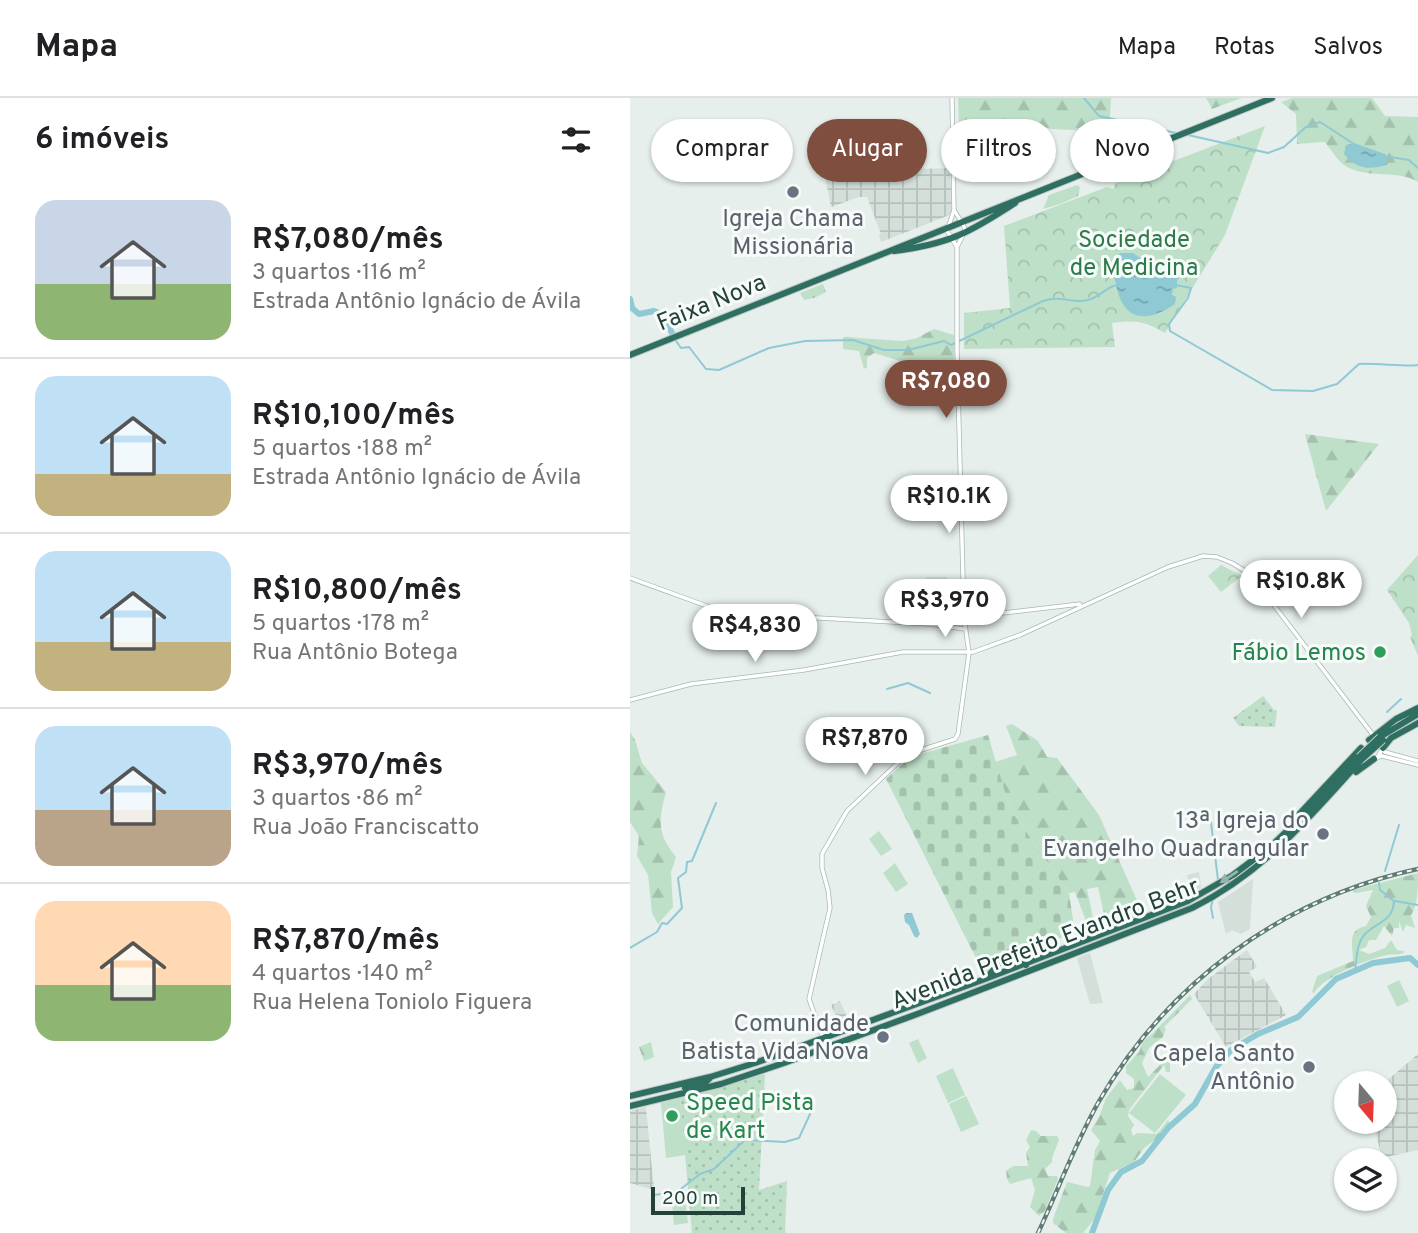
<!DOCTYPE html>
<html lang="pt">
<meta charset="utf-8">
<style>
body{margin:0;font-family:Overpass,sans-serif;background:#f6f6f6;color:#202124;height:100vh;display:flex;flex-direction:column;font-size:26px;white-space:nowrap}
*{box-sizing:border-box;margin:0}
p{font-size:23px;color:#757577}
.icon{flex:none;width:38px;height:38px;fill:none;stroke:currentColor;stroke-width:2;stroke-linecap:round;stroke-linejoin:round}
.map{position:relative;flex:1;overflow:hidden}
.drawer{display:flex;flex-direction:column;background:#fff;width:630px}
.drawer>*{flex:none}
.top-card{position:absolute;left:21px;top:21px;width:662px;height:63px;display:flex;gap:14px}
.needle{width:46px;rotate:161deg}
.buttons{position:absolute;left:704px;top:973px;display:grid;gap:14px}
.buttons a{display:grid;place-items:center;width:63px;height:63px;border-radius:50%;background:#fff;box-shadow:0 2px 5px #0004;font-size:35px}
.scale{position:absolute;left:21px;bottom:18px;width:94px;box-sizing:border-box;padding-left:7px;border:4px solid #24423a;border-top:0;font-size:19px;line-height:24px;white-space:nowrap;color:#24423a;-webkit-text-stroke:5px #f7fbf9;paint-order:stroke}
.price{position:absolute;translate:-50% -60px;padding:0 16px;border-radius:24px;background:#fff;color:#222;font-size:23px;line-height:46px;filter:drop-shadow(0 2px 4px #0008)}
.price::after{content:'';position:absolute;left:50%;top:42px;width:21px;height:16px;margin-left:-10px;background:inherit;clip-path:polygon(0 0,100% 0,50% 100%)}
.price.on{background:#7f4e3f;color:#fff}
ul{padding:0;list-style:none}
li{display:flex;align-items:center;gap:21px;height:175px;padding:0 35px}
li+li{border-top:2px solid #e0e0e0}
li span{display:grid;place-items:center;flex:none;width:196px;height:140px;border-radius:21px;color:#555}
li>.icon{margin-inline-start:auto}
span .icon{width:84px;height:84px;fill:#fffc;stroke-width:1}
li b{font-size:30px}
h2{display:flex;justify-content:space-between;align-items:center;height:84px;padding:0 35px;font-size:30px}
.pill{padding:0 24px;border-radius:32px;background:#fff;box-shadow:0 2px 5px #0004;font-size:24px;line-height:63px}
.pill.on{background:#7f4e3f;color:#fff}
header{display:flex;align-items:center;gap:42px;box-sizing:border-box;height:98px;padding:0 35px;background:#fff;border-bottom:2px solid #e0e0e0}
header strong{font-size:33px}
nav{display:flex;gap:38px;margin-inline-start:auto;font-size:24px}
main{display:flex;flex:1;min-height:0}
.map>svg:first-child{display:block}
</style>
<header>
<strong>Mapa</strong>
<nav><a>Mapa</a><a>Rotas</a><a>Salvos</a></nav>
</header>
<main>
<section class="drawer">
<h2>6 imóveis<svg class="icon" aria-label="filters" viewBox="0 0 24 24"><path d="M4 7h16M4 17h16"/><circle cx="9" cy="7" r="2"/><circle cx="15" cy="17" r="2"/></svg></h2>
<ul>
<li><span style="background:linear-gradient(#c9d6e8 60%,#8fb573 0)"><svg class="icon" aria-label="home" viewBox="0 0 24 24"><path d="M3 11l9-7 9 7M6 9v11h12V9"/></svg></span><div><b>R$7,080/mês</b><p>3 quartos · 116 m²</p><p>Estrada Antônio Ignácio de Ávila</p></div></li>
<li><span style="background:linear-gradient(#bfe0f5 70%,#c2b280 0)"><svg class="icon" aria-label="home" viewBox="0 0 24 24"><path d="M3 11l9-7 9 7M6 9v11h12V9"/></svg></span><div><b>R$10,100/mês</b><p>5 quartos · 188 m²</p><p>Estrada Antônio Ignácio de Ávila</p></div></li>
<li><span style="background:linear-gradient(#bfe0f5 65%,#c2b280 0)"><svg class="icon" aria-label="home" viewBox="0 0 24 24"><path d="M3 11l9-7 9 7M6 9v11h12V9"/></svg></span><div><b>R$10,800/mês</b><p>5 quartos · 178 m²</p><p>Rua Antônio Botega</p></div></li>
<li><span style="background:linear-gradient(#bfe0f5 60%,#b9a48a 0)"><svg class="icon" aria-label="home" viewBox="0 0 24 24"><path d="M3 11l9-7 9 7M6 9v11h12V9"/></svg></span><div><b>R$3,970/mês</b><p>3 quartos · 86 m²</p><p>Rua João Franciscatto</p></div></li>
<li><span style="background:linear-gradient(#ffd9b3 60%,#8fb573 0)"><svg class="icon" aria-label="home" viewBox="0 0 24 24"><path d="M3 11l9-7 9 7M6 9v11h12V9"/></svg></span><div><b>R$7,870/mês</b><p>4 quartos · 140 m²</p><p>Rua Helena Toniolo Figuera</p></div></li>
</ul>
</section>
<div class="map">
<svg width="788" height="1135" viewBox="0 0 788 1135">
<defs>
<pattern id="industrial-grid" width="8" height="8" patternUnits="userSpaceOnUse" patternTransform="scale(1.75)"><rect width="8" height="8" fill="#d4dfda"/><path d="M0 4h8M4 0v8" fill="none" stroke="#b6c1bc"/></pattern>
<pattern id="grass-dots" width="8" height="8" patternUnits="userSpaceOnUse" patternTransform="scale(1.75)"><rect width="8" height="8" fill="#bfe0c8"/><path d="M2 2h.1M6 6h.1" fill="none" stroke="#a4c1ad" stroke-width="1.8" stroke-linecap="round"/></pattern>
<pattern id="forest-firs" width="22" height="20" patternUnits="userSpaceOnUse" patternTransform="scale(1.75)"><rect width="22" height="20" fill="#bfe0c8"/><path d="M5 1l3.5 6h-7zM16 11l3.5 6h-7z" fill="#a4c1ad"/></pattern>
<pattern id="wetland-marsh" width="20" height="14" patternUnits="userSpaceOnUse" patternTransform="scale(1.75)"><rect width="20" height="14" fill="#bfe0c8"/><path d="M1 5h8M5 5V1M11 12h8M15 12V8" fill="none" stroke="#a4c1ad"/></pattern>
<pattern id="cemetery-stones" width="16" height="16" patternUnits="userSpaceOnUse" patternTransform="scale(1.75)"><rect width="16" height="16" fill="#bfe0c8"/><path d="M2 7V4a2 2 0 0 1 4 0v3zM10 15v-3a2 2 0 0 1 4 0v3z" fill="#a4c1ad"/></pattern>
<pattern id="park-crowns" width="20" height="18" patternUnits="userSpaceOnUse" patternTransform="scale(1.75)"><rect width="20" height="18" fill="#bfe0c8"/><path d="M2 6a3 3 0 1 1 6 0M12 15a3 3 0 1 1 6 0" fill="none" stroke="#a4c1ad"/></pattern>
<pattern id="water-ripples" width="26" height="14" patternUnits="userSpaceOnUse" patternTransform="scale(1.75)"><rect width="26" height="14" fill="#8ec9d4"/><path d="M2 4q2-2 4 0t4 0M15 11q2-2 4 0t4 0" fill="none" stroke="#74a5ad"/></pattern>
</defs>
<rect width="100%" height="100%" fill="#e6efeb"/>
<path fill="#d4dfda" d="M296 479H317L320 511 331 510V516L321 520 302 521Z
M569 774 571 790 562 795 557 777Z
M623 781 620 831 611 836 602 832 596 836 588 804Z
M460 855 473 905 460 906 447 860Z"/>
<path fill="url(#industrial-grid)" d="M463 33 479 34 477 55 464 59Z
M320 70 322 116 251 144 249 137 251 136 237 99H229L201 109 194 74Z
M617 852 627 869 619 874 625 884 634 880 656 917 596 949 564 896 578 881Z
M210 903 220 925 211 929 201 907Z
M788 956V1052L752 1060 743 1024H754V985Z
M16 1009 24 1092 0 1085V1013Z"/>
<path fill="url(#grass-dots)" d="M633 598 644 612H647L645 629 609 628 603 620Z
M135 976 129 1092 157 1083 155 1135H62L50 1000Z"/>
<path fill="url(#forest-firs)" d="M328 0H481L479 34 329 26Z
M576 0H611L582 11Z
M662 0H742L755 18 788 19V84C766 71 740 81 717 69 709 65 701 52 695 44L667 46 666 16 651 4Z
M447 87 450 89 448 98 430 106 413 111 419 97Z
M304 231 324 237C325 250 323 262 325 274L317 279 313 277 301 281 284 269 278 278 272 280 268 273 270 263 244 255 237 260V269L234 271 229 253 213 251V239L273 243 287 240Z
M675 336 749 346 696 413Z
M382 626 408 643 417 659 427 660 469 717 513 816 477 829 468 789 457 791 466 834 461 836 445 794 439 795 380 711 365 664 387 657 376 628Z
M0 634 5 642 12 665 36 694C29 721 26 735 46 759L41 774 43 809 28 826 22 815 18 777 7 758 9 738 0 724Z
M788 775C788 789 788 808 781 817L785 830 776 827 773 834 769 823V830H764L762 838 754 828 746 842H739L736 849 729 852 739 856 755 850 761 842 767 852 774 853V855C768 857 763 856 757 857 738 861 694 878 684 895L682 894 687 878 723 863C723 848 716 832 736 828L741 819 736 808 743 792 726 795 723 794V792Z
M560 897 562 901 534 929 536 931 533 939 519 950 512 965 518 979 535 962 540 965V974H536L534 967 499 1012 498 1018 504 1027 501 1032 503 1038 507 1035 527 1036 538 1022 540 1025 525 1042 514 1050 504 1064 480 1075 465 1120 453 1135H436L423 1125V1121L437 1084 458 1089 460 1088 465 1052 470 1043 461 1032 469 1019 476 1000 490 982 497 992 504 990V981L496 975V968L509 954 513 943 521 937Z
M21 944 24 959 14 963 9 949Z
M401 1032 406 1033 411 1038H427L429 1042 422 1060V1064L415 1071 418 1078H427L428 1081 415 1113 409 1118 400 1109 405 1092 401 1080 380 1086 377 1081 376 1073 383 1068H398L396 1055 400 1049 396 1042Z"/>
<path fill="url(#wetland-marsh)" d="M193 186 196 194 184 200 174 202 170 195Z"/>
<path fill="url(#cemetery-stones)" d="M358 637 380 711 439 795 445 835 395 853 392 846C374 853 368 864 354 876L256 681 280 659Z"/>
<path fill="url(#park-crowns)" d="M635 28 595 137 535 235C513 223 507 222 482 225L485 249 334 251V215L380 210 374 128 477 89 483 91 486 85Z
M788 457V558L780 539 782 537 779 525 757 492Z
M591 467 612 478 591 494 578 478Z"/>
<path fill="#bfe0c8" d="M519 121 543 122 540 160 517 158Z
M560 141 578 144 575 161 557 158Z
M249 733 262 751 251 758 239 741Z
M265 765 278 786 266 794 253 775Z
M769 882 779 903 767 909 757 888Z
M288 941 297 960 288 965 279 945Z
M323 970 335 997 318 1005 306 978Z
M530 976 556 997 525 1035 499 1015Z
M336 998 349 1026 331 1034 319 1006Z
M50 1000 56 1057 36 1060 31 1005Z
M55 1101 58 1125 44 1127 42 1103Z"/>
<path fill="url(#water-ripples)" d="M724 45 755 56 758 66C741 73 726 71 714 56L716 47Z
M490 155H503L518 165H547V190L543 191 542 197 546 199 545 206C499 238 482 202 485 160Z
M276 815H282L290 836 287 840 284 838 279 827 275 824 274 817Z"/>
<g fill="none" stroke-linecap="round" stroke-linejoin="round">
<path stroke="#8ec9d4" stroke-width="2" d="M454 0 469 18 546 35
M558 37 638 55 654 49 676 29 690 24 724 46
M754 58 779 62 788 70
M546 187 561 190 558 200 539 226 540 233 642 292 683 293 707 286 729 266C743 265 781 269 788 267
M46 243 51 250 59 249 76 271 89 272 139 250 175 243 223 242 254 252H278L314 243 321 247 413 203C433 197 442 206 458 202 471 199 476 188 488 187
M257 591 278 585 300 595
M757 614 771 601
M181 634 196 620
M581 724 588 782
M755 773 769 727
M765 803 788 807
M583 820 581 809 583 801
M0 850 27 834 32 825 37 826 52 810 48 780 56 774 57 764 62 763 86 705
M725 872C727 860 726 845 736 835 749 823 763 823 764 803L750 792 749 785
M24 1097 47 1094 70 1076 84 1071 115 1042 155 1044 169 1040 180 1016"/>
<path stroke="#8ec9d4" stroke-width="6" d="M0 201 2 210 9 216 24 213 32 216 42 235
M462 1135 478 1092 491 1074 512 1063 538 1030 565 1006 586 969 601 952 628 936 668 919 706 881 743 865 780 860 788 867"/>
<defs>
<path id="minor" d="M322 0 324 112 317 133 327 149
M0 480 96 515 300 526 335 531
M302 525 321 524 338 519 450 506
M0 602 61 586 174 572 273 554H343L390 537 538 469 573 458 587 459 602 465 620 476 743 637
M752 649 755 654 788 663
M747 660 752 658 788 667
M742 661 747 660 753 650
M193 940 179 901 200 810 198 792 192 770V756L217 713 272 661 282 655 325 641 328 636 339 555 334 519 327 251V149C339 126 336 133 324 112"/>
<path id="highway" d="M264 153C319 146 339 135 385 105
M0 257 642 0
M750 639 788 616
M739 642 766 621 788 610
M753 650 761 640 788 625
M726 674 744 661
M660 726 731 650
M359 877 378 855 384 853 391 855 396 867
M55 990 75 985 80 980
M0 998 80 979 125 965 355 881 558 803 603 777 639 750 678 713 727 661
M0 1008 91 986 154 965 290 915 562 810C633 775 679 720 731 662"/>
</defs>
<use href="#minor" stroke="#a8b8b2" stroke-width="5"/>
<use href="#highway" stroke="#c2cac8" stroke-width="8"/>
<use href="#minor" stroke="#fff" stroke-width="3.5"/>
<use href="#highway" stroke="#2f6f62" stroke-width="6"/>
<defs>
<path id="rail" d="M408 1135C428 1092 445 1046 468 1005 537 885 653 800 788 771"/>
</defs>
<use href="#rail" stroke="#5f7d75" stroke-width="4.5"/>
<use href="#rail" stroke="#f7fbf9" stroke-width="2" stroke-dasharray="5" stroke-linecap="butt"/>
<defs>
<path id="highway-bridge" d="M729 659 750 639
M731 662 753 642"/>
</defs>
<use href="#highway-bridge" stroke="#c2cac8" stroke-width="8" stroke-linecap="butt"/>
<use href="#highway-bridge" stroke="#2f6f62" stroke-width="6"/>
</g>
<defs><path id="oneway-solid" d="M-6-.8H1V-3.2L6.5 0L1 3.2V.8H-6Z" transform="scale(1.75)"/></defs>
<use fill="#93b5ae" href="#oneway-solid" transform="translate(599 779) rotate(146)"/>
<g fill="#6b7280" stroke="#f7fbf9" stroke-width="2.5">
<circle cx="163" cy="94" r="7"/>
<circle cx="693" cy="736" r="7"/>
<circle cx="253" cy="939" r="7"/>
<circle cx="679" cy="969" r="7"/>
</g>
<g fill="#2e9e5b" stroke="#f7fbf9" stroke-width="2.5">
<circle cx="750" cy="554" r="7"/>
<circle cx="42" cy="1018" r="7"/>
</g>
<g text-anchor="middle" stroke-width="6" stroke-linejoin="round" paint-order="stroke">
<g font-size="24" fill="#5b616d" stroke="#f7fbf9" text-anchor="end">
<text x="163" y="128" text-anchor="middle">Igreja Chama<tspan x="163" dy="28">Missionária</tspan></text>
<text x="679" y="730">13ª Igreja do<tspan x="679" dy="28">Evangelho Quadrangular</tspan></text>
<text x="239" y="933">Comunidade<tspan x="239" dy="28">Batista Vida Nova</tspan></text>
<text x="665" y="963">Capela Santo<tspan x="665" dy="28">Antônio</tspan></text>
</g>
<g font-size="24" fill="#2d7a4b" stroke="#f7fbf9">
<text x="504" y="149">Sociedade<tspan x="504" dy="28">de Medicina</tspan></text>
</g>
<g font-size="24" fill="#24423a" stroke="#f7fbf9">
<text transform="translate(81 204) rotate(-22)" y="8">Faixa Nova</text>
<text transform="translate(415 845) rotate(-21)" y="8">Avenida Prefeito Evandro Behr</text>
</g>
<g font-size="24" fill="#27864d" stroke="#f7fbf9" text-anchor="end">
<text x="736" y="562">Fábio Lemos</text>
<text x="56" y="1012" text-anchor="start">Speed Pista<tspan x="56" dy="28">de Kart</tspan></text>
</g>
</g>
</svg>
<div class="buttons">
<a><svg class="needle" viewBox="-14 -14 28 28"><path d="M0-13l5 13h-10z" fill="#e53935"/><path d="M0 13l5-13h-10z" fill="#757577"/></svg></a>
<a><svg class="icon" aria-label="layers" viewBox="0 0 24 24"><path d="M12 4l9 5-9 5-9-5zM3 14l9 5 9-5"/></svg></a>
</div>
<div class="scale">200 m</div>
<b class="price on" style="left:316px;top:322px">R$7,080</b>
<b class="price" style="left:319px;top:437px">R$10.1K</b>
<b class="price" style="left:671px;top:522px">R$10.8K</b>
<b class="price" style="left:315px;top:541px">R$3,970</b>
<b class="price" style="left:125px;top:566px">R$4,830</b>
<b class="price" style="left:235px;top:679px">R$7,870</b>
<div class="top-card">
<a class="pill">Comprar</a>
<a class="pill on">Alugar</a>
<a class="pill">Filtros</a>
<a class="pill">Novo</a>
</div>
</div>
</main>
